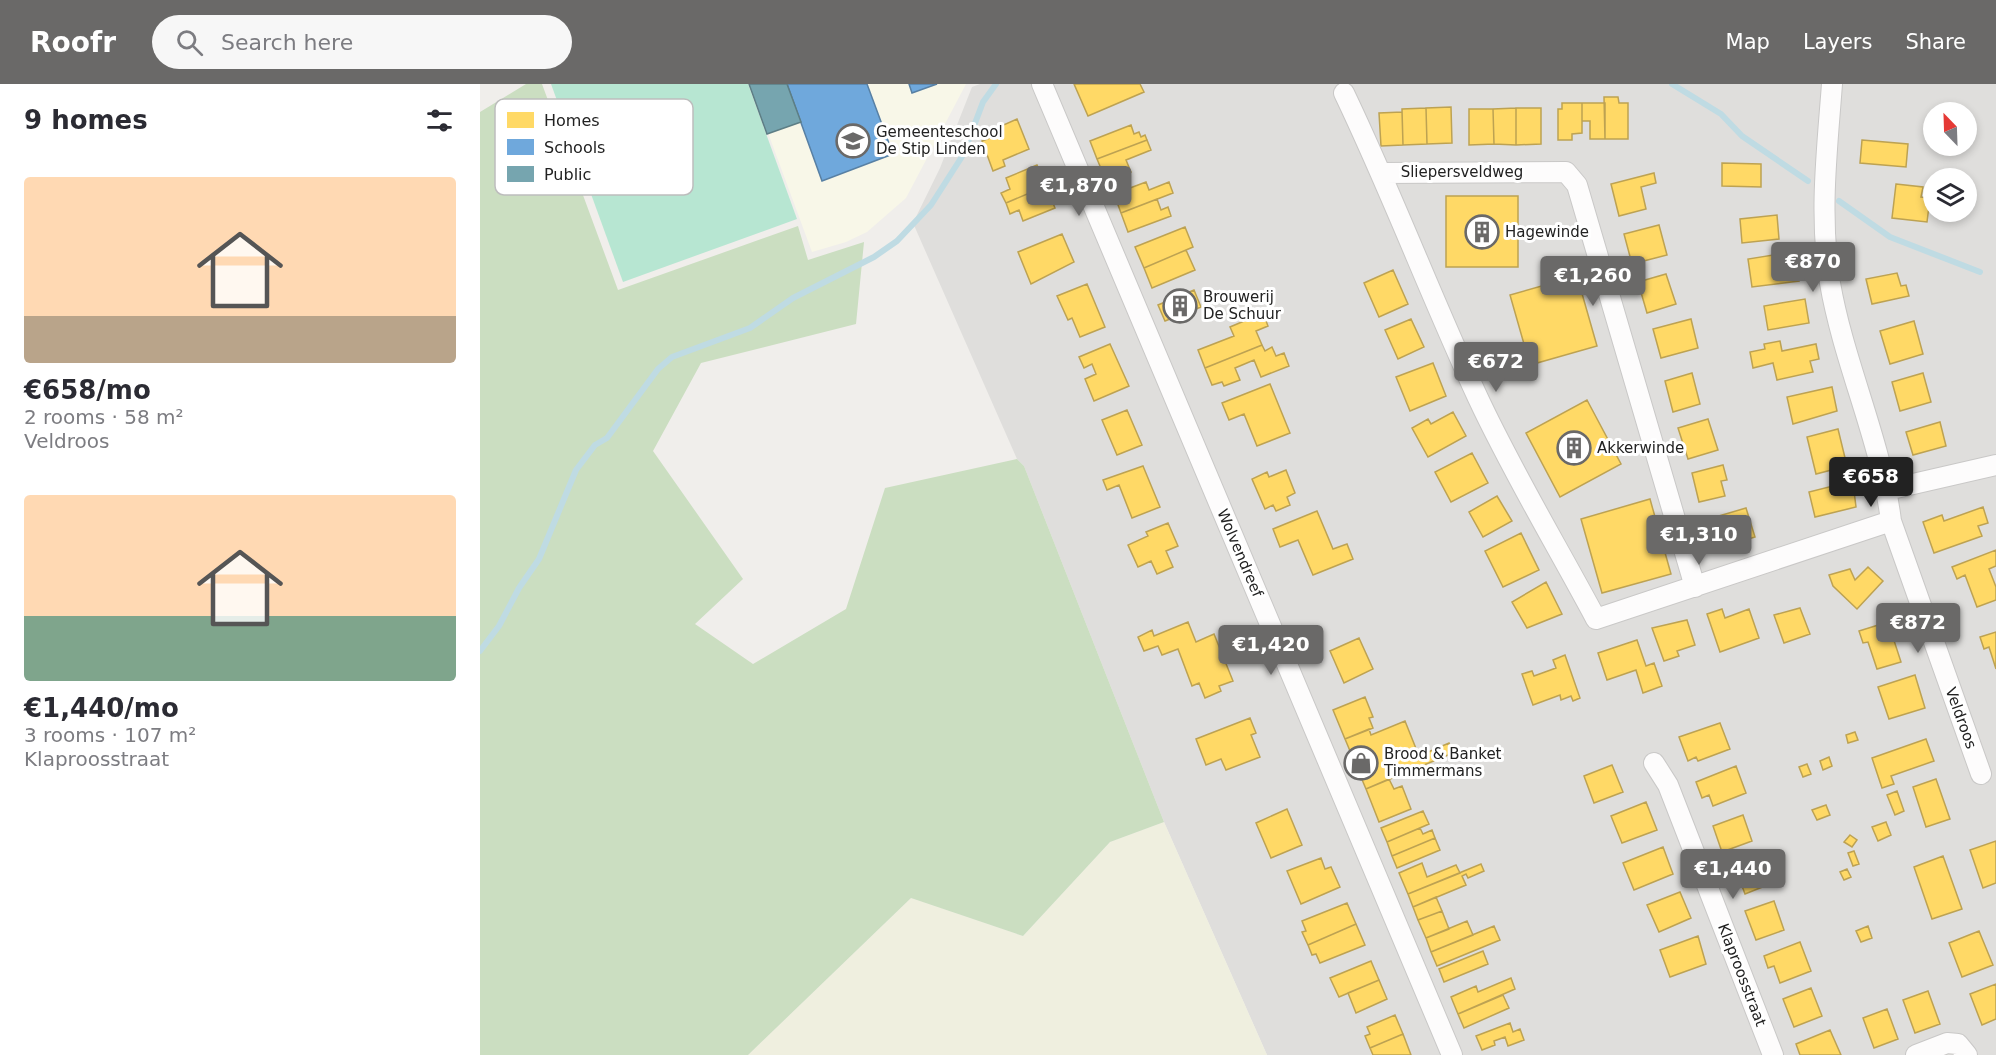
<!DOCTYPE html>
<meta charset="utf-8">
<style>
body{margin:0;font-family:"DejaVu Sans",sans-serif;background:#f7f7f7;color:#2b2b33;height:100vh;display:flex;flex-direction:column;font-size:22px;white-space:nowrap}
*{box-sizing:border-box;margin:0}
p{font-size:20px;color:#7c7c81}
.icon{flex:none;width:33px;height:33px;fill:none;stroke:currentColor;stroke-width:2;stroke-linecap:round;stroke-linejoin:round}
.map{position:relative;flex:1;overflow:hidden}
.side{display:flex;flex-direction:column;background:#fff;width:480px}
.side>*{flex:none}
.needle{width:39px;rotate:337deg}
.controls{position:absolute;left:1443px;top:18px;display:grid;gap:12px}
.controls a{display:grid;place-items:center;width:54px;height:54px;border-radius:50%;background:#fff;box-shadow:0 3px 9px #0003;font-size:30px}
.price{position:absolute;translate:-50% -51px;padding:0 14px;border-radius:6px;background:#6a6968;color:#fff;font-size:20px;line-height:39px;filter:drop-shadow(0 2px 3px #0008)}
.price::after{content:'';position:absolute;left:50%;top:36px;width:18px;height:14px;margin-left:-9px;background:inherit;clip-path:polygon(0 0,100% 0,50% 100%)}
.price.active{background:#222;color:#fff}
ul{padding:0;list-style:none}
li{display:grid;align-content:center;gap:12px;height:318px;padding:0 24px}
li span{display:grid;place-items:center;height:186px;border-radius:6px;color:#555}
li>.icon{margin-inline-start:auto}
span .icon{width:108px;height:108px;fill:#fffc;stroke-width:1}
li b{font-size:26px}
h2{display:flex;justify-content:space-between;align-items:center;height:72px;padding:0 24px;font-size:26px}
header{display:flex;align-items:center;gap:36px;box-sizing:border-box;height:84px;padding:0 30px;background:#6a6968;color:#fff}
header strong{font-size:28px}
nav{display:flex;gap:33px;margin-inline-start:auto;font-size:21px}
.search{width:420px;height:54px;background:#f7f7f7;display:flex;align-items:center;gap:15px;box-sizing:border-box;padding:0 21px;border-radius:33px;color:#7c7c81;font-size:22px}
main{display:flex;flex:1;min-height:0}
.map>svg:first-child{display:block}
</style>
<header>
<strong>Roofr</strong>
<div class="search"><svg class="icon" aria-label="search" viewBox="0 0 24 24"><circle cx="10" cy="10" r="6"/><path d="M15 15l6 6"/></svg>Search here</div>
<nav><a>Map</a><a>Layers</a><a>Share</a></nav>
</header>
<main>
<section class="side">
<h2>9 homes<svg class="icon" aria-label="filters" viewBox="0 0 24 24"><path d="M4 7h16M4 17h16"/><circle cx="9" cy="7" r="2"/><circle cx="15" cy="17" r="2"/></svg></h2>
<ul>
<li><span style="background:linear-gradient(#ffd9b3 75%,#b9a48a 0)"><svg class="icon" aria-label="home" viewBox="0 0 24 24"><path d="M3 11l9-7 9 7M6 9v11h12V9"/></svg></span><div><b>€658/mo</b><p>2 rooms · 58 m²</p><p>Veldroos</p></div></li>
<li><span style="background:linear-gradient(#ffd9b3 65%,#7fa58c 0)"><svg class="icon" aria-label="home" viewBox="0 0 24 24"><path d="M3 11l9-7 9 7M6 9v11h12V9"/></svg></span><div><b>€1,440/mo</b><p>3 rooms · 107 m²</p><p>Klaproosstraat</p></div></li>
</ul>
</section>
<div class="map">
<svg width="1516" height="971" viewBox="0 0 1516 971">
<rect width="100%" height="100%" fill="#f0eeeb"/>
<path fill="#dfdedc" fill-rule="evenodd" d="M500 0H1516V971H787L684 738 544 382 537 375 433 139 460 84 492 3ZM1454 28H1486V62H1454ZM1454 94H1486V128H1454Z"/>
<path fill="#f8f7e8" d="M270 0H486L426 114 387 148 366 158 332 168Z"/>
<path fill="#efefdf" d="M684 738 787 971H268L431 814 543 852 630 758Z"/>
<path fill="#cbdec1" d="M46 0H62L138 206 318 142 328 176 384 158 376 240 221 279 173 367 263 495 215 540 273 580 366 525 405 404 537 375 544 382 684 738 630 758 543 852 431 814 268 971H0V28Z"/>
<path fill="#b7e6d2" d="M71 0H268L317 135 143 198Z"/>
<path fill="#ffd966" stroke="#bda252" stroke-width="1.5" d="M594 0H660L664 8 608 32Z
M1124 13H1138L1139 19H1148V55H1125Z
M1082 19H1102V49L1092 50V56H1078V25H1082Z
M1102 19H1125V55H1110V37H1102Z
M971 23 972 59 947 60 946 24Z
M946 24 947 60 923 61 922 25Z
M1036 24H1061V60L1036 61Z
M1036 24V61L1014 60 1013 25Z
M989 25H1013L1014 60 989 61Z
M922 28 923 61 901 62 899 29Z
M537 35 549 65 523 76 525 82 513 87 502 57 515 52 512 46Z
M651 41 654 50 659 48 661 53 665 51 667 56 617 75 610 57Z
M667 56 671 66 646 76 651 88 637 93 636 89 625 94 617 75Z
M1382 56 1428 60 1426 83 1380 79Z
M1242 79 1281 80V103L1242 102Z
M557 81 566 102 526 119 521 109 530 105 526 94Z
M1174 89 1176 99 1161 103 1166 125 1139 132 1131 100Z
M666 98 669 106 689 98 693 109 641 129 634 110Z
M1416 100 1443 103 1441 113 1450 114 1447 138 1412 134Z
M566 102 575 124 543 137 539 126 530 130 526 119Z
M966 112H1038V183H966Z
M677 115 681 126 688 123 691 132 648 148 641 129Z
M1297 131 1299 155 1262 159 1260 135Z
M1179 141 1187 171 1152 180 1144 150Z
M705 143 713 163 664 184 655 163Z
M582 150 594 178 551 200 538 168Z
M706 166 715 186 672 204 664 184Z
M1293 171 1294 178 1316 175 1319 197 1272 203 1268 175Z
M913 186 928 220 899 233 884 199Z
M1417 189 1421 202 1426 201 1429 212 1392 220 1386 195Z
M1186 190 1196 220 1167 229 1158 198Z
M1097 192 1117 262 1050 281 1030 211Z
M607 200 625 243 600 253 592 234 588 236 577 212Z
M714 206 721 223 685 237 678 221Z
M1325 215 1329 239 1288 246 1284 222Z
M783 229 788 242 776 247 782 261 725 284 718 266 754 252 750 243Z
M931 235 944 263 918 275 905 246Z
M1211 235 1218 264 1181 274 1173 245Z
M1434 237 1443 270 1410 280 1400 247Z
M1300 257 1302 267 1336 260 1339 275 1330 277 1333 288 1297 296 1293 279 1273 284 1270 268 1285 265 1284 260Z
M630 260 649 302 614 317 605 295 616 290 612 280 604 284 599 273Z
M782 261 785 267 792 263 796 272 804 269 809 282 781 293 774 276 755 284 760 296 744 302 742 298 732 301 725 284Z
M953 279 966 312 930 327 916 293Z
M1212 289 1220 320 1193 328 1185 297Z
M1443 289 1451 318 1420 327 1412 298Z
M790 300 810 349 777 362 764 330 749 336 742 319Z
M1352 303 1357 327 1313 340 1307 313Z
M1107 316 1141 380 1080 413 1046 349Z
M647 326 662 361 637 371 622 336Z
M973 328 986 352 948 373 932 344 948 335 951 340Z
M1228 335 1238 366 1208 375 1198 344Z
M1460 338 1466 362 1433 371 1426 348Z
M1358 345 1367 382 1336 390 1327 353Z
M992 369 1008 399 971 418 955 388Z
M1243 381 1247 396 1241 397 1245 412 1219 418 1212 389Z
M663 382 680 423 652 434 639 401 627 406 623 396Z
M806 386 815 409 807 413 810 421 796 427 793 421 785 425 772 395 787 388 789 393Z
M1372 391 1376 423 1335 433 1329 408 1365 399 1364 393Z
M1017 412 1032 437 1003 453 989 428Z
M1170 415 1191 490 1122 509 1101 435Z
M1503 423 1508 439 1498 442 1502 452 1454 469 1443 438 1462 431 1464 437Z
M1266 424 1275 453 1245 462 1244 457 1232 461 1225 436Z
M837 427 853 465 867 460 873 475 833 491 818 456 800 463 793 445Z
M688 439 698 462 686 467 693 483 677 490 671 477 658 483 648 461 668 452 666 448Z
M1041 449 1059 486 1023 503 1005 467Z
M1516 466V482L1509 485 1516 503V516L1497 523 1485 491 1477 495 1472 483Z
M1388 483 1403 497 1377 525 1353 502 1349 491 1370 485 1375 496Z
M1066 498 1082 530 1047 544 1032 518Z
M1320 524 1330 550 1304 559 1294 531Z
M1242 525 1245 534 1269 525 1279 554 1240 568 1227 530Z
M1207 536 1215 561 1197 567 1199 572 1184 577 1172 544Z
M708 538 716 558 734 550 753 597 739 602 741 607 725 614 719 599 712 602 698 565 682 571 678 562 664 567 658 553 672 546 674 552Z
M1408 538 1421 578 1397 585 1388 558 1383 559 1379 547Z
M1516 548V585L1509 563 1504 565 1500 553Z
M879 554 893 585 864 599 850 567Z
M1157 556 1166 582 1174 579 1182 602 1163 609 1156 586 1127 596 1118 569Z
M1085 571 1100 614 1093 617 1091 612 1081 616 1080 611 1053 621 1042 590 1052 587 1054 592 1076 584 1073 576Z
M1435 591 1445 624 1409 635 1398 603Z
M885 613 893 633 889 634 893 644 865 655 853 626Z
M770 634 776 649 771 651 780 673 746 686 741 675 726 681 716 655Z
M925 637 939 672 969 659 973 669 886 705 865 655 889 645 891 651Z
M1240 639 1250 665 1218 677 1216 673 1208 677 1199 653Z
M1375 648 1378 656 1368 659 1366 651Z
M1446 655 1454 677 1411 692 1414 700 1402 704 1392 674Z
M1349 673 1352 682 1343 686 1340 677Z
M1327 680 1331 690 1323 693 1319 683Z
M1132 681 1143 708 1114 719 1104 692Z
M1256 682 1266 709 1233 722 1229 711 1222 714 1216 698Z
M909 695 914 705 922 702 931 725 899 738 886 705Z
M1456 695 1470 735 1446 743 1433 703Z
M1417 707 1424 727 1415 731 1407 711Z
M1166 718 1177 746 1142 759 1131 732Z
M1346 721 1350 731 1337 736 1332 726Z
M807 725 822 761 791 774 776 739Z
M943 727 949 740 907 758 901 744Z
M1263 731 1272 757 1242 768 1233 742Z
M1406 738 1411 751 1398 757 1392 743Z
M940 744 943 750 952 746 955 754 912 772 907 758Z
M1370 751 1377 756 1372 763 1364 758Z
M955 754 960 766 917 784 912 772Z
M1516 757V799L1503 804 1490 766Z
M1183 763 1193 790 1154 806 1143 779Z
M1374 767 1379 780 1373 782 1368 769Z
M1285 772 1295 798 1265 810 1259 794 1253 796 1249 786Z
M1463 772 1482 825 1452 835 1434 783Z
M841 774 845 785 851 783 860 803 821 820 807 787Z
M942 779 947 793 976 781 980 789 928 810 919 789Z
M1001 780 1004 787 988 794 986 790 982 792 986 801 933 823 928 810Z
M1367 785 1371 793 1364 796 1360 788Z
M1200 808 1211 834 1179 848 1167 821Z
M956 813 962 827 938 836 933 823Z
M1294 817 1304 846 1276 856 1265 827Z
M867 819 876 840 828 861 822 848 826 847 822 837Z
M962 827 969 845 946 854 938 836Z
M987 837 993 851 951 868 946 854Z
M876 840 885 861 840 879 836 870 832 871 828 861Z
M1014 842 1020 856 957 882 951 868Z
M1388 842 1392 854 1381 858 1376 847Z
M1499 847 1513 881 1482 893 1469 859Z
M1218 852 1226 880 1190 893 1180 866Z
M1320 858 1331 887 1300 899 1294 882 1288 884 1284 872Z
M1003 867 1008 880 964 898 959 885Z
M891 877 899 896 859 913 850 894Z
M1031 894 1035 905 978 930 971 913 996 902 998 908Z
M899 896 907 915 876 929 868 909Z
M1516 900V935L1502 941 1490 910Z
M1331 904 1342 932 1314 943 1303 915Z
M1448 907 1460 940 1435 949 1423 916Z
M1023 911 1029 924 984 944 978 930Z
M1407 925 1418 955 1394 964 1383 934Z
M915 931 923 950 890 964 885 952 890 950 887 943Z
M1030 939 1033 948 1040 945 1044 956 1028 962 1025 953 1014 957 1015 961 1002 966 996 952Z
M1350 946 1361 971H1320L1316 960Z
M923 950 931 971H893L890 964Z"/>
<path fill="#6fa8dc" stroke="#5880a4" stroke-width="1.5" d="M307 0H387L413 70 342 97Z
M429 0H457L432 9Z"/>
<path fill="#76a5af" stroke="#5d7e85" stroke-width="1.5" d="M269 0H307L321 38 287 50Z"/>
<g fill="none" stroke-linecap="round" stroke-linejoin="round">
<path stroke="#bfdbe3" stroke-width="6" d="M1192 0 1241 30 1262 52 1328 97
M1359 117 1410 153 1500 188
M0 567 19 542 39 504 59 475 96 386 115 361 127 354 178 285 192 273 270 244 313 214 394 173 417 157 451 121 483 71 503 18 516 0"/>
<defs>
<path id="minor" d="M562 0 972 971
M1352 0C1347 67 1339 132 1350 199 1364 280 1401 356 1411 437L1501 690
M864 9C912 109 951 213 998 314 1033 389 1077 462 1116 535L1411 437
M902 89 1086 88 1097 101 1215 503
M1407 406 1516 381
M1174 679 1188 701 1293 971
M1436 971 1467 959 1478 960 1487 971"/>
</defs>
<use href="#minor" stroke="#c9c8c7" stroke-width="22"/>
<use href="#minor" stroke="#fdfcfc" stroke-width="20"/>
</g>
<defs>
<symbol id="school-ring" viewBox="-11 -11 22 22"><circle r="9.5" fill="#fff" stroke="#6a6968" stroke-width="1.5"/><path d="M0-5L7-2L0 1L-7-2ZM-4 1L0 2.5L4 1V4Q0 6-4 4Z" fill="#6a6968"/></symbol>
<symbol id="building-ring" viewBox="-11 -11 22 22"><circle r="9.5" fill="#fff" stroke="#6a6968" stroke-width="1.5"/><path d="M-4-6H4V6H1V3H-1V6H-4ZM-2.5-4.3h1.7v1.8h-1.7ZM.8-4.3h1.7v1.8H.8ZM-2.5-1h1.7V.8h-1.7ZM.8-1h1.7V.8H.8Z" fill="#6a6968"/></symbol>
<symbol id="shop-ring" viewBox="-11 -11 22 22"><circle r="9.5" fill="#fff" stroke="#6a6968" stroke-width="1.5"/><path d="M-5-2.5h2.3a2.7 3.5 0 0 1 5.4 0H5L5.5 6h-11ZM-1.5-2.5h3a1.5 2.3 0 0 0-3 0Z" fill="#6a6968"/></symbol>
</defs>
<g fill-rule="evenodd">
<use href="#school-ring" x="354" y="38" width="38" height="38"/>
<use href="#building-ring" x="983" y="129" width="38" height="38"/>
<use href="#building-ring" x="681" y="203" width="38" height="38"/>
<use href="#building-ring" x="1075" y="345" width="38" height="38"/>
<use href="#shop-ring" x="862" y="660" width="38" height="38"/>
</g>
<g text-anchor="middle" stroke-width="6" stroke-linejoin="round" paint-order="stroke">
<g font-size="15" fill="#222" stroke="#fff" text-anchor="start">
<text x="396" y="53">Gemeenteschool<tspan x="396" dy="17">De Stip Linden</tspan></text>
<text x="1025" y="153">Hagewinde</text>
<text x="723" y="218">Brouwerij<tspan x="723" dy="17">De Schuur</tspan></text>
<text x="1117" y="369">Akkerwinde</text>
<text x="904" y="675">Brood &amp; Banket<tspan x="904" dy="17">Timmermans</tspan></text>
</g>
<g font-size="15" fill="#222" stroke="#fff">
<text x="982" y="93">Sliepersveldweg</text>
<text transform="translate(760 469) rotate(67)" y="5">Wolvendreef</text>
<text transform="translate(1481 634) rotate(70)" y="5">Veldroos</text>
<text transform="translate(1262 891) rotate(69)" y="5">Klaproosstraat</text>
</g>
</g>
<rect x="15" y="15" width="198" height="96" rx="9" fill="#fff" stroke="#bdbdbd" stroke-width="1.5"/>
<rect x="27" y="28" width="27" height="16" fill="#ffd966"/>
<rect x="27" y="55" width="27" height="16" fill="#6fa8dc"/>
<rect x="27" y="82" width="27" height="16" fill="#76a5af"/>
<g font-size="16" fill="#222">
<text x="64" y="42">Homes</text>
<text x="64" y="69">Schools</text>
<text x="64" y="96">Public</text>
</g>
</svg>
<div class="controls">
<a><svg class="needle" viewBox="-14 -14 28 28"><path d="M0-13l5 13h-10z" fill="#e53935"/><path d="M0 13l5-13h-10z" fill="#7c7c81"/></svg></a>
<a><svg class="icon" aria-label="layers" viewBox="0 0 24 24"><path d="M12 4l9 5-9 5-9-5zM3 14l9 5 9-5"/></svg></a>
</div>
<b class="price" style="left:599px;top:133px">€1,870</b>
<b class="price" style="left:1333px;top:209px">€870</b>
<b class="price" style="left:1113px;top:223px">€1,260</b>
<b class="price" style="left:1016px;top:309px">€672</b>
<b class="price active" style="left:1391px;top:424px">€658</b>
<b class="price" style="left:1219px;top:482px">€1,310</b>
<b class="price" style="left:1438px;top:570px">€872</b>
<b class="price" style="left:791px;top:592px">€1,420</b>
<b class="price" style="left:1253px;top:816px">€1,440</b>
</div>
</main>
